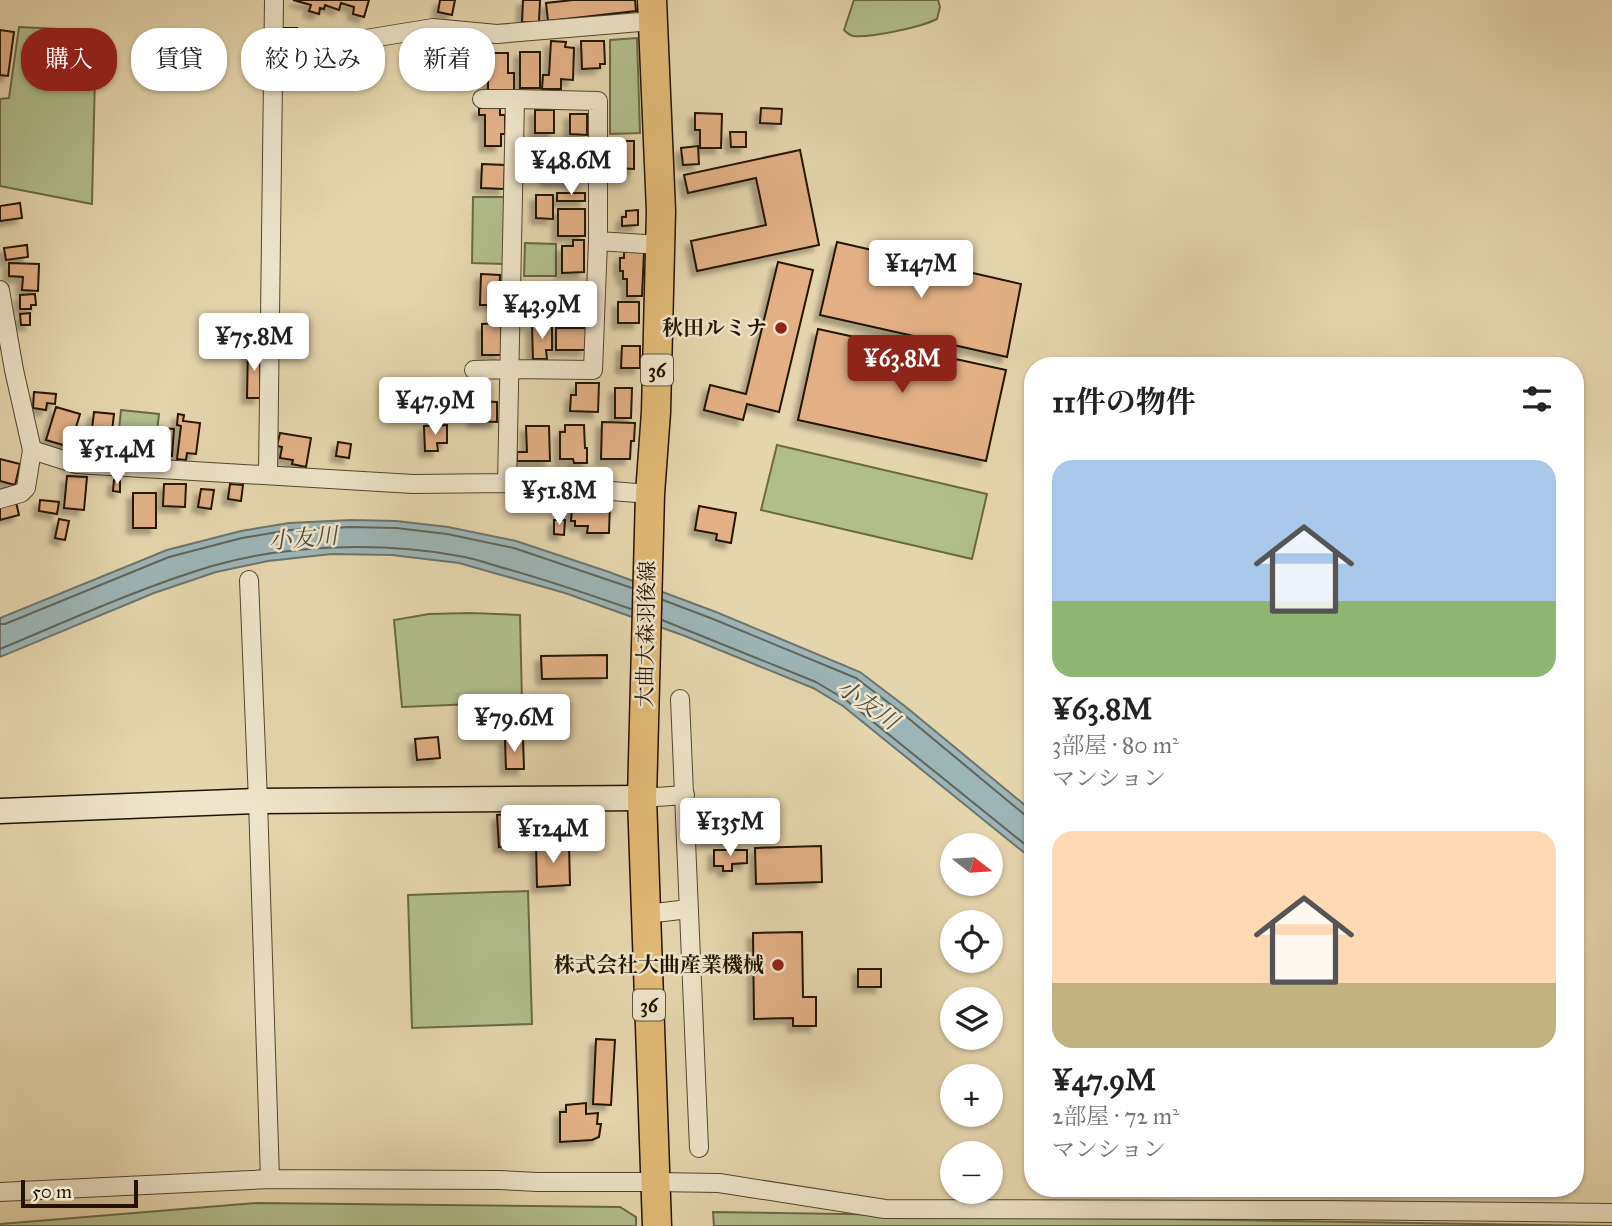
<!DOCTYPE html>
<html lang="ja">
<meta charset="utf-8">
<style>
body{margin:0;font-family:"IM FELL Great Primer","Noto Serif JP",serif;background:#f6f6f6;color:#222;height:100vh;display:flex;flex-direction:column;font-size:26px;white-space:nowrap}
*{box-sizing:border-box;margin:0}
p{font-size:23px;color:#767676}
.icon{flex:none;width:38px;height:38px;fill:none;stroke:currentColor;stroke-width:2;stroke-linecap:round;stroke-linejoin:round}
.map{position:relative;flex:1;overflow:hidden}
.panel{position:absolute;left:1024px;top:357px;width:560px;height:840px;display:flex;flex-direction:column;background:#fff;border-radius:28px;box-shadow:0 2px 5px #0004}
.panel>*{flex:none}
.guide{position:absolute;left:21px;top:28px;width:665px;height:63px;display:flex;gap:14px}
.needle{width:46px;rotate:107deg}
.fabs{position:absolute;left:940px;top:833px;display:grid;gap:14px}
.fabs a{display:grid;place-items:center;width:63px;height:63px;border-radius:50%;background:#fff;box-shadow:0 2px 5px #0004;font-size:35px}
.scale{position:absolute;left:21px;bottom:18px;width:117px;box-sizing:border-box;padding-left:7px;border:4px solid #241300;border-top:0;font-size:19px;line-height:24px;white-space:nowrap;color:#241300;-webkit-text-stroke:5px #eee4c9;paint-order:stroke}
.price{position:absolute;translate:-50% -60px;padding:0 16px;border-radius:7px;background:#fff;color:#222;font-size:23px;line-height:46px;filter:drop-shadow(0 2px 4px #0008)}
.price::after{content:'';position:absolute;left:50%;top:42px;width:21px;height:16px;margin-left:-10px;background:inherit;clip-path:polygon(0 0,100% 0,50% 100%)}
.price.on{background:#8f2418;color:#fff}
ul{padding:0;list-style:none}
li{display:grid;align-content:center;gap:14px;height:371px;padding:0 28px}
li span{display:grid;place-items:center;height:217px;border-radius:21px;color:#555}
li>.icon{margin-inline-start:auto}
span .icon{width:126px;height:126px;fill:#fffc;stroke-width:1}
li b{font-size:30px}
h2{display:flex;justify-content:space-between;align-items:center;height:84px;padding:0 28px;font-size:30px}
.chip{padding:0 24px;border-radius:28px;background:#fff;box-shadow:0 2px 5px #0004;font-size:24px;line-height:63px}
.chip.on{background:#8f2418;color:#fff}
.map>svg:first-child{display:block}
</style>
<div class="map">
<svg width="1612" height="1226" viewBox="0 0 1612 1226">
<defs>
<filter id="shadow"><feDropShadow dx="-5.5" dy="5.5" stdDeviation="2" flood-color="#0004"/></filter>
</defs>
<rect width="100%" height="100%" fill="#e5d5ac"/>
<filter id="stains"><feTurbulence type="fractalNoise" baseFrequency=".00286" numOctaves="4"/><feColorMatrix values="0 0 0 0 .2 0 0 0 0 .09 0 0 0 0 .02 0 0 0 .5 -.17"/></filter>
<radialGradient id="worn" r=".72"><stop offset=".6" stop-color="#630" stop-opacity="0"/><stop offset="1" stop-color="#630" stop-opacity=".3"/></radialGradient>
<path fill="#b1be8c" stroke="#6a6846" stroke-width="2" d="M854 0H938L940 7 937 19C921 27 871 38 853 36 849 35 847 33 844 30Z
M19 27 96 31 92 204 0 186V99L9 98Z
M637 38 640 133 610 134V40Z
M473 197H505L504 264 472 263Z
M525 243 556 244V276H524Z
M121 410 159 414 153 464 116 460Z
M777 445 987 494 972 559 761 510Z
M470 613 520 615 522 702 402 707 394 620 429 614Z
M528 891 532 1024 412 1028 408 895Z
M257 1203 620 1207 636 1217V1226H0V1224Z
M713 1212 1612 1226H714Z"/>
<path fill="#9cb5b6" stroke="#6c746d" stroke-width="2" d="M351 520 396 521 448 527 516 541 609 572 716 612 860 672 906 707 1032 811V859L843 706 813 688 685 636 565 593 459 563 392 555 332 554 268 561 216 572 154 593 0 657V618L167 550 241 531 289 523Z"/>
<g fill="none" stroke-linecap="round" stroke-linejoin="round">
<path stroke="#60645b" stroke-width="2" d="M663 600 713 619 856 678 902 713 1025 815 1032 816
M662 620 816 682 846 700 1032 850
M0 624H5L169 557 242 538 290 530 351 527 396 528 447 534 514 548 632 588
M0 649C70 620 139 588 212 566 288 544 382 542 459 556 473 558 487 563 500 567 544 579 588 594 631 609"/>
</g>
<path fill="#e3b086" stroke="#241300" stroke-width="2" filter="url(#shadow)" d="M293 0H369L364 17 353 14 354 7 341 3 339 10 325 5 324 9 320 8 319 14 309 11 311 5Z
M440 0H455L452 15 438 12Z
M523 0H540L539 23 522 22Z
M573 0H635L636 11 548 21 546 3Z
M282 28H297V35L282 36Z
M0 30 14 32 8 76 0 75Z
M551 41 566 42 565 47 574 48 573 80 561 79V89H542L543 75H549Z
M581 41H604L605 64H600V68L582 69Z
M520 52H540V88H520Z
M488 53H508V73H514V91H488Z
M479 108H500V115H505V134H501V146H485V115H479Z
M761 108 782 109 781 124 760 123Z
M535 110H554V133H535Z
M695 113 722 114 721 148H700V130H695Z
M570 114H587V135L570 134Z
M730 132H746V147H731Z
M616 141H634V169L616 168Z
M698 146 699 164 683 165 681 148Z
M800 150 819 245 697 271 691 241 766 225 756 178 688 193 684 175Z
M525 151H537V167H524Z
M547 154 583 155 582 182 546 181Z
M482 164 505 165 504 189 481 188Z
M557 193H585V201H557Z
M536 195H553V219L536 218Z
M20 203 22 218 0 221V206Z
M558 209H585V236H558Z
M638 210V225L622 226V217H626V211Z
M573 240H584V272L562 273V246H573Z
M837 242 1021 284 1007 357 820 315Z
M27 245 28 257 6 260 4 248Z
M624 252H644L642 296H627V279H623V271H620V258H624Z
M778 262 813 270 779 412 747 404 743 420 704 410 710 385 746 394Z
M9 263 39 264 38 291 22 290 23 277 9 276Z
M481 274 500 275 499 305H480Z
M560 282H572V285L579 286 578 316H558Z
M530 283H552V315H535L534 305H530Z
M35 294 36 305H31V309H20V295Z
M618 302H639V323H618Z
M30 313V325H21L20 314Z
M501 323 502 355H482V324Z
M532 326H552V350H546L547 359H533Z
M556 328H586V350H556Z
M818 329 1006 370 986 461 798 420Z
M622 346H640V368H621Z
M248 347H260V398H247Z
M576 383H599L598 412 570 411 571 395H576Z
M615 388H632L631 418H615Z
M34 392 56 394 55 404 47 403 46 410 33 408Z
M473 401 497 402V422L473 421Z
M56 407 80 414 70 447 46 440Z
M94 412 114 414 110 448 90 446Z
M178 414 184 415 183 421 200 423 196 454 187 453 186 460 177 459 181 426 177 425Z
M602 422 635 423 634 441H631L630 459H601Z
M447 425V443H437L438 451H425L424 426Z
M565 425H584L585 448H587V463H574L573 459H560V432H565Z
M526 426H549L550 461H517V452H527Z
M160 428 174 429 172 456 158 455Z
M280 433 311 438 306 467 292 464 293 460 280 458 282 447 277 446Z
M338 442 351 444 349 458 336 456Z
M0 459 20 464 15 485 0 481Z
M67 476 87 477 84 510 64 508Z
M114 480 120 481V492L113 491Z
M164 484H186L185 507 163 506Z
M230 484 243 485 241 501 228 499Z
M201 489 214 490 211 509 198 507Z
M133 493H156V528H133Z
M40 500 59 502 57 514 39 511Z
M566 501 610 503 609 533H587L588 526H575V521H571L572 508H566Z
M16 502 19 515 0 520V506Z
M699 506 736 513 731 543 716 540 717 534 695 530Z
M59 519 69 521 65 540 55 538Z
M554 520H565L564 535 554 534Z
M607 655V678L542 679 541 656Z
M438 737 440 758 417 760 415 739Z
M505 739H523L524 769H506Z
M520 813 523 845 499 847 497 815Z
M739 815 740 839 703 841 702 817Z
M569 844 570 885 537 887 536 845Z
M821 846 822 882 756 884 755 848Z
M714 850H747V863L732 864V871H723V866H714Z
M802 932 803 997H816V1026H793V1018L754 1019 753 933Z
M858 969H881V987H858Z
M596 1039 615 1040 611 1105 593 1104Z
M586 1103V1114L598 1113 597 1124H601L599 1137 592 1140 560 1142V1112H566V1105Z"/>
<g fill="none" stroke-linecap="round" stroke-linejoin="round">
<defs>
<path id="street" d="M273 44H335L433 28 497 34 652 21
M482 99H515
M598 241 660 245
M0 290 14 370 32 450 26 488 21 493 0 499
M474 370 510 369 593 370 598 241V101L515 99 507 483
M32 450 76 464 413 484 507 483 650 494
M268 475 274 0
M249 580 258 801 270 1179
M680 699 699 1148
M642 798 685 795
M646 914 689 909
M0 1192 270 1179 499 1180 537 1182H655L719 1183 885 1209 1322 1210 1612 1213"/>
<path id="secondary" d="M0 811 258 801 642 798"/>
<path id="primary" d="M652 0 661 211 656 412 650 494 642 798 657 1226"/>
</defs>
<use href="#street" stroke="#54442b" stroke-width="20"/>
<use href="#secondary" stroke="#241300" stroke-width="27"/>
<use href="#primary" stroke="#241300" stroke-width="31"/>
<use href="#street" stroke="#eee4c9" stroke-width="18"/>
<use href="#secondary" stroke="#eee4c9" stroke-width="24"/>
<use href="#primary" stroke="#e2ba76" stroke-width="28"/>
</g>
<g fill="#8f2418" stroke="#eee4c9" stroke-width="2.5">
<circle cx="781" cy="328" r="7"/>
<circle cx="778" cy="965" r="7"/>
</g>
<g text-anchor="middle" stroke-width="5" stroke-linejoin="round" paint-order="stroke">
<g fill="#eee4c9" stroke="#61523c" stroke-width="2">
<rect x="641" y="354.5" width="32" height="31" rx="5"/>
<rect x="633" y="989.5" width="32" height="31" rx="5"/>
</g>
<g font-size="19" font-weight="bold" fill="#241300">
<text x="657" y="377">36</text>
<text x="649" y="1012">36</text>
</g>
<g font-size="21" font-weight="bold" fill="#241300" stroke="#eee4c9" text-anchor="end">
<text x="767" y="335">秋田ルミナ</text>
<text x="764" y="972">株式会社大曲産業機械</text>
</g>
<g font-size="21" fill="#241300" stroke="#eee4c9">
<text transform="translate(646 634) rotate(-89)" y="7">大曲大森羽後線</text>
</g>
<g font-size="23" font-style="italic" fill="#4e4c40" stroke="#eee4c9">
<text transform="translate(303 538) rotate(-5)" y="8">小友川</text>
<text transform="translate(868 704) rotate(35)" y="8">小友川</text>
</g>
</g>
<rect width="100%" height="100%" filter="url(#stains)"/>
<rect width="100%" height="100%" fill="url(#worn)"/>
</svg>
<div class="fabs">
<a><svg class="needle" viewBox="-14 -14 28 28"><path d="M0-13l5 13h-10z" fill="#e53935"/><path d="M0 13l5-13h-10z" fill="#767676"/></svg></a>
<a><svg class="icon" aria-label="locate" viewBox="0 0 24 24"><circle cx="12" cy="12" r="6"/><path d="M12 2v4M12 18v4M2 12h4M18 12h4"/></svg></a>
<a><svg class="icon" aria-label="layers" viewBox="0 0 24 24"><path d="M12 4l9 5-9 5-9-5zM3 14l9 5 9-5"/></svg></a>
<a>+</a>
<a>−</a>
</div>
<div class="scale">50 m</div>
<b class="price" style="left:571px;top:197px">¥48.6M</b>
<b class="price" style="left:921px;top:300px">¥147M</b>
<b class="price" style="left:542px;top:341px">¥43.9M</b>
<b class="price" style="left:254px;top:373px">¥75.8M</b>
<b class="price on" style="left:902px;top:395px">¥63.8M</b>
<b class="price" style="left:435px;top:437px">¥47.9M</b>
<b class="price" style="left:117px;top:486px">¥51.4M</b>
<b class="price" style="left:559px;top:527px">¥51.8M</b>
<b class="price" style="left:514px;top:754px">¥79.6M</b>
<b class="price" style="left:730px;top:858px">¥135M</b>
<b class="price" style="left:553px;top:865px">¥124M</b>
<div class="guide">
<a class="chip on">購入</a>
<a class="chip">賃貸</a>
<a class="chip">絞り込み</a>
<a class="chip">新着</a>
</div>
<section class="panel">
<h2>11件の物件<svg class="icon" aria-label="filters" viewBox="0 0 24 24"><path d="M4 7h16M4 17h16"/><circle cx="9" cy="7" r="2"/><circle cx="15" cy="17" r="2"/></svg></h2>
<ul>
<li><span style="background:linear-gradient(#a9c7e8 65%,#8fb573 0)"><svg class="icon" aria-label="home" viewBox="0 0 24 24"><path d="M3 11l9-7 9 7M6 9v11h12V9"/></svg></span><div><b>¥63.8M</b><p>3部屋 · 80 m²</p><p>マンション</p></div></li>
<li><span style="background:linear-gradient(#ffd9b3 70%,#c2b280 0)"><svg class="icon" aria-label="home" viewBox="0 0 24 24"><path d="M3 11l9-7 9 7M6 9v11h12V9"/></svg></span><div><b>¥47.9M</b><p>2部屋 · 72 m²</p><p>マンション</p></div></li>
</ul>
</section>
</div>
